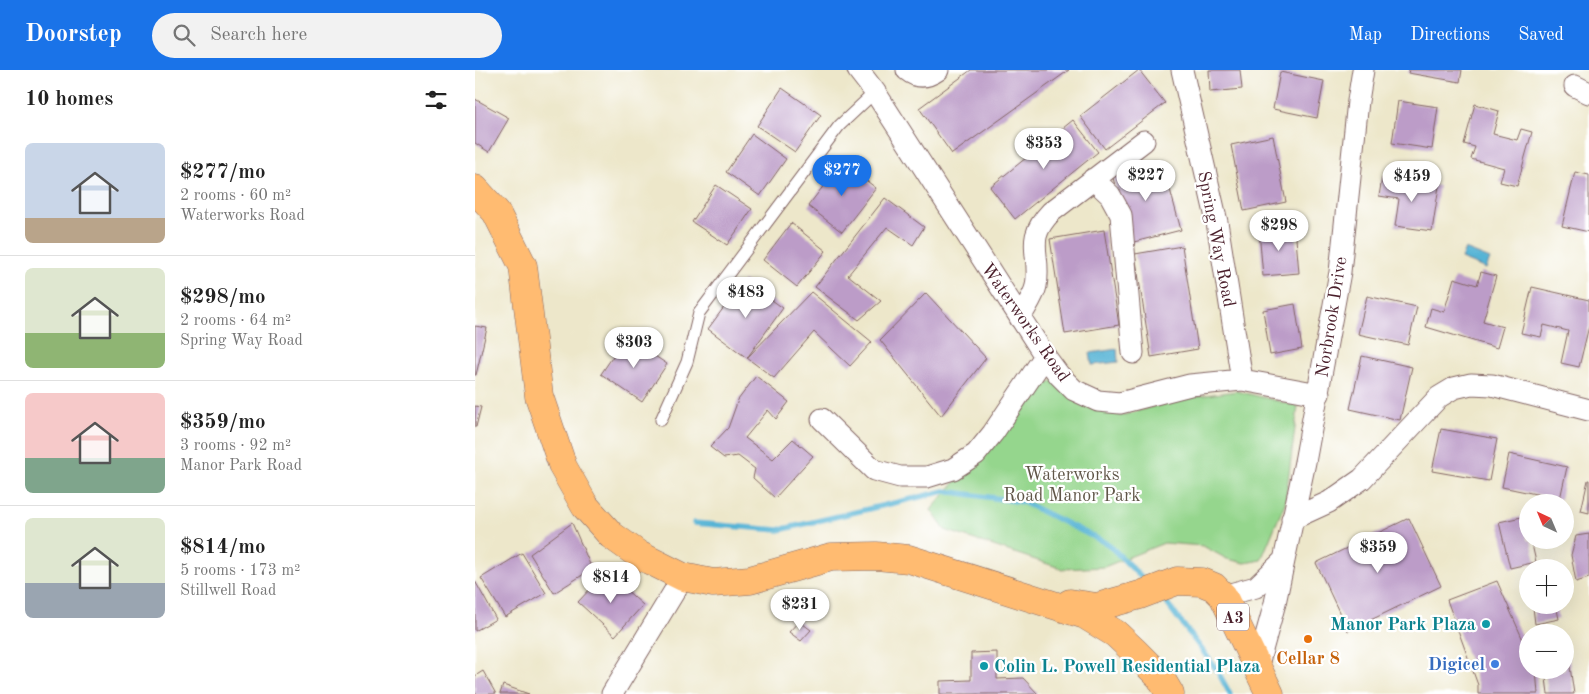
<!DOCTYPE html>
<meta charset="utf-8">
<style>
body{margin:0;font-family:"Old Standard TT",serif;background:#f2f2f2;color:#222;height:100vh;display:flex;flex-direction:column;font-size:19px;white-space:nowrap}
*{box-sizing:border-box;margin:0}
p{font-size:16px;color:#767676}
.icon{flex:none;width:28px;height:28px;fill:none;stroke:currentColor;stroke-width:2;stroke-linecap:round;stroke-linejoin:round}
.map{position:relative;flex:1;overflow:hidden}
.sheet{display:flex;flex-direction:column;background:#fff;width:475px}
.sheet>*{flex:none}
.needle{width:32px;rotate:316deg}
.buttons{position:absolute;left:1044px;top:424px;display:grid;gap:10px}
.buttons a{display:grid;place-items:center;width:55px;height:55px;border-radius:50%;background:#fff;box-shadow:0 5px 20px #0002;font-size:25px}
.price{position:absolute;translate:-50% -42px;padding:0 11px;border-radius:18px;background:#fff;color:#222;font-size:16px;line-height:32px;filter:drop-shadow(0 1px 2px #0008)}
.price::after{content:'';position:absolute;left:50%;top:30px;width:15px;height:11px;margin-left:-8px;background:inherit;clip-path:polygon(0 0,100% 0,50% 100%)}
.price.selected{background:#1a73e8;color:#fff}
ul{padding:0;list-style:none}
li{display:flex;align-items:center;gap:15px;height:125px;padding:0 25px}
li+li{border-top:1px solid #e0e0e0}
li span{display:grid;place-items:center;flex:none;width:140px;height:100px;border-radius:8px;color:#555}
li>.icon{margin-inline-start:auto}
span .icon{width:60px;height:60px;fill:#fffc;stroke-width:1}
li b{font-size:21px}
h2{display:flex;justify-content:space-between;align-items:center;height:60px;padding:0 25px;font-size:21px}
header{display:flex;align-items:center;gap:30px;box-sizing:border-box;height:70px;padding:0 25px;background:#1a73e8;color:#fff}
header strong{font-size:24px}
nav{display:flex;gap:28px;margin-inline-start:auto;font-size:18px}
.search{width:350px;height:45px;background:#f2f2f2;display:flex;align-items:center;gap:12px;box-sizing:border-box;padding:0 18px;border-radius:28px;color:#767676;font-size:19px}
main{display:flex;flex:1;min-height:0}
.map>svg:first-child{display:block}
</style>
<header>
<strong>Doorstep</strong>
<div class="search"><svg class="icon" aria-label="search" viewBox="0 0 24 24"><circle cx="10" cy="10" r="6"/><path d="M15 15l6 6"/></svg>Search here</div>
<nav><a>Map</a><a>Directions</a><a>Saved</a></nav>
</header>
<main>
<section class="sheet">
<h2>10 homes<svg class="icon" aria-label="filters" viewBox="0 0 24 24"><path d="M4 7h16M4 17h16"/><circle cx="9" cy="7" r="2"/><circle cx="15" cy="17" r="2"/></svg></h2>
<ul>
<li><span style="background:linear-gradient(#c9d6e8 75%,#b9a48a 0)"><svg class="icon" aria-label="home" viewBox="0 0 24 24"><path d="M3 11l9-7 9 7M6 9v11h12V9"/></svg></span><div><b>$277/mo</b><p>2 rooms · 60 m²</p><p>Waterworks Road</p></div></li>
<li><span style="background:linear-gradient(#dfe7d0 65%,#8fb573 0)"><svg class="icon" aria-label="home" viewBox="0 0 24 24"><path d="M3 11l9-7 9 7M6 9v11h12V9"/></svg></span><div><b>$298/mo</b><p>2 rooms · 64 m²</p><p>Spring Way Road</p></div></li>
<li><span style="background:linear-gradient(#f6c9c9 65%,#7fa58c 0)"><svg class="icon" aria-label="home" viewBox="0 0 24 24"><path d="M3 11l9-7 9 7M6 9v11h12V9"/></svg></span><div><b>$359/mo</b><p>3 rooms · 92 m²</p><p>Manor Park Road</p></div></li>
<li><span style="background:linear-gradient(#dfe7d0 65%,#9aa5b1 0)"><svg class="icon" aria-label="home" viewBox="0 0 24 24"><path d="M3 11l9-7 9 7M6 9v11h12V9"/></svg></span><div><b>$814/mo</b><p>5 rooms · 173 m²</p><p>Stillwell Road</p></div></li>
</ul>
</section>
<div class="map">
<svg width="1114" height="624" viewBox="0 0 1114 624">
<rect width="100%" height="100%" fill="#fff"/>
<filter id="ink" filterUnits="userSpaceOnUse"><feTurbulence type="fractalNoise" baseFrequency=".02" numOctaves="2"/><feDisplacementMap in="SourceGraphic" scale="10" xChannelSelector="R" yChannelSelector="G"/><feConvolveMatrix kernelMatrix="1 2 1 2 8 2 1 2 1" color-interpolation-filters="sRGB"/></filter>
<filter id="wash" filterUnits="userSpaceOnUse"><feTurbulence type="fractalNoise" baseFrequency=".0096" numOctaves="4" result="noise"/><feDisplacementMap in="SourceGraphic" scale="20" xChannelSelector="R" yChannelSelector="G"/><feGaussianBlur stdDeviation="1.12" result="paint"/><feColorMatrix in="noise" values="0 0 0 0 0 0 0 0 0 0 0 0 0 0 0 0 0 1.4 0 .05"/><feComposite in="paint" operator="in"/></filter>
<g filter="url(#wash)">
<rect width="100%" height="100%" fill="#ede7ca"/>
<path fill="#95d68d" stroke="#707a5c" d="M583 308 645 346 708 328 762 321 823 336 810 433 786 490 770 493 752 489 728 476 689 473 629 497 588 499 470 460 456 440 558 322Z"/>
<path fill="#56b4d5" stroke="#506a80" d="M990 179 1015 189 1011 199 986 189Z
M642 279 643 292 617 295 615 283Z"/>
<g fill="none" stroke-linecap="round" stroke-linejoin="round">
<path stroke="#56b4d5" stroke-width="5.5" d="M219 453 304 460 470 421 548 432 633 474 673 514
M685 525 691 532 742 600 755 624"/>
</g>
<g id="blocks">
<path fill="#bc9cc8" d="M496 0H594L477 84 444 38Z
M664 0 690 33 630 79 605 46Z
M734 0H765L767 19 735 22Z
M934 0H987L985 12 933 3Z
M805 2 849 11 842 48 798 39Z
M307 18 346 45 320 82 282 56Z
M0 29 34 48 14 82 0 73Z
M923 31 963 37 957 79 917 73Z
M1000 34 1024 41 1018 64 1042 70 1046 59 1057 62 1042 116 1025 112 1029 98 996 89 1000 77 989 74Z
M598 50 623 82 540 149 515 117Z
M277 64 311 89 285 126 251 102Z
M798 66 811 132 769 141 756 75Z
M687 90 706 160 655 173 637 104Z
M367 92 401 118 367 162 333 136Z
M1100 102 1114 105V162L1087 156Z
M907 108 964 116 957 161 920 156 924 129 904 126Z
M241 115 277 139 252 175 217 152Z
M410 128 449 157 438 175 412 157 373 205 406 231 384 250 340 217Z
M316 153 351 181 322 217 288 190Z
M820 157 824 203 788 206 784 161Z
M629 160 644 255 590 264 575 169Z
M707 176 723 279 676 287 660 184Z
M1006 202 1021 206 1008 251 1028 257 1022 278 951 257 956 238 969 242 979 208 1002 215Z
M269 210 308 238 272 288 233 259Z
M1057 217 1114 230V256L1104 297 1086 293 1093 261 1069 255 1066 267 1046 263Z
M336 222 397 272 375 296 339 262 299 308 272 288Z
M451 223 511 288 466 346 405 270Z
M892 226 942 237 933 275 883 264Z
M820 234 827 279 795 285 788 240Z
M0 256 12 258 1 305H0Z
M151 267 192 294 167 332 126 304Z
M887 286 937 297 925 350 875 339Z
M281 306 314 332 301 349 293 340 270 368 298 389 318 369 338 386 300 428 278 408 280 399 263 386 249 388 235 377 253 358 263 330Z
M0 336 6 337 1 357H0Z
M966 359 1022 369 1014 411 957 401Z
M1034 384 1092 397 1085 429 1027 417Z
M1113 410H1114V443L1106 441Z
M1051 446 1052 470H1056L1061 492 1035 498 1024 452Z
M934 448 966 516 873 561 841 493Z
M97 453 117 499 79 523 55 484Z
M1114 464V508L1101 512 1096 485 1101 466Z
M47 483 71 523 30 547 6 508Z
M131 502 168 535 140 566 103 532Z
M0 511 21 549 0 561Z
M1022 511 1052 579V600H1061L1063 624H1003V615L972 530Z
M1063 535H1081L1084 549 1060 554 1058 537Z
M324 551 336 560 326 571 314 562Z
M522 582V609L548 608 563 624H465V611L496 610V583Z
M1093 583 1099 624H1073L1070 600H1090V584Z
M8 601 21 624H0V606Z
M28 615 54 624H25Z"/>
</g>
</g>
<g filter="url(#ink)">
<use href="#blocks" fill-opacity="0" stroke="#836563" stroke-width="1"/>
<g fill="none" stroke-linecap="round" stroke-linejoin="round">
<defs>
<path id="lane" d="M186 350 212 292 224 243 364 56 400 22"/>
<path id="street" d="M383 0 400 22 570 286 584 305 599 320 623 331 645 333 715 315 767 310 844 324
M432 0C443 9 453 7 463 0
M707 0 742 152 767 310
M1100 16 1114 23
M618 109 635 125 646 145 658 283
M545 248C550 238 559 226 561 216 567 183 548 171 576 142L669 71
M347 349 399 400 425 407H452L478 399 501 384 518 363 570 286
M817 449 854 432 887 409 964 327 979 318 996 314 1017 315 1114 340
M748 526 781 517 807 492
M782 598 800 533 830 392 865 202 883 31 888 0
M137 624 208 507"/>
<path id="primary" d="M0 119 21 142 48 196 64 326 88 397 110 436 136 465 164 485 208 507 238 513 275 510 356 487 401 486 434 489 610 545 641 564 659 581 685 607 695 624
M595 533 622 537 665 525 702 511 727 512 739 517 748 526 795 624"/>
</defs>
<use href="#lane" stroke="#836563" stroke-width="13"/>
<use href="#street" stroke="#836563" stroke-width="23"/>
<use href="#primary" stroke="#836563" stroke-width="29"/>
<use href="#lane" stroke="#fff" stroke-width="11"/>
<use href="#street" stroke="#fff" stroke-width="21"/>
<use href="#primary" stroke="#ffbb71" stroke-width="28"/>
</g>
</g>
<g fill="#0f9aa8" stroke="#fff" stroke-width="2">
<circle cx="1011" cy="554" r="5"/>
<circle cx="509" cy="596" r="5"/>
</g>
<circle fill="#e8710a" stroke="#fff" stroke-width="2" cx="833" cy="569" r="5"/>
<circle fill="#3f7fe0" stroke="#fff" stroke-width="2" cx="1020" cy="594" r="5"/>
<g text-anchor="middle" stroke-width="4.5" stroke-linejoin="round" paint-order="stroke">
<rect fill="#fff" stroke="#80626b" stroke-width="1" x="742" y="533.5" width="32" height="27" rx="4"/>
<g font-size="16" font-weight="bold" fill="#4a1f2b">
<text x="758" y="553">A3</text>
</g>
<g font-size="18" fill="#4a1f2b" stroke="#fff">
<text transform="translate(742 169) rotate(79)" y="6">Spring Way Road</text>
<text transform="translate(856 247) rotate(-81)" y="6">Norbrook Drive</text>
<text transform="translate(551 252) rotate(55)" y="6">Waterworks Road</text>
</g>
<g font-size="18" fill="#605648" stroke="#fff">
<text x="597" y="410">Waterworks<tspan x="597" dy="21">Road Manor Park</tspan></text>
</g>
<g font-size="18" font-weight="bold" fill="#0d838f" stroke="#fff" text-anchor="end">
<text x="1001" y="560">Manor Park Plaza</text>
<text x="519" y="602" text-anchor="start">Colin L. Powell Residential Plaza</text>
</g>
<g font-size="18" font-weight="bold" fill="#c56008" stroke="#fff">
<text x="833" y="594">Cellar 8</text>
</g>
<g font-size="18" font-weight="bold" fill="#366cbe" stroke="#fff" text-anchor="end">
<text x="1010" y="600">Digicel</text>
</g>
</g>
</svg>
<div class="buttons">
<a><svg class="needle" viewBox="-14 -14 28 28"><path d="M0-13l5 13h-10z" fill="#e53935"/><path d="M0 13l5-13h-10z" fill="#767676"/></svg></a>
<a>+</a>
<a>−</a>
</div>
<b class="price" style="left:569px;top:100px">$353</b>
<b class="price selected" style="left:367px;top:127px">$277</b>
<b class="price" style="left:671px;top:132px">$227</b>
<b class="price" style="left:937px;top:133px">$459</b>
<b class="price" style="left:804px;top:182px">$298</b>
<b class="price" style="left:271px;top:249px">$483</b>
<b class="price" style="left:159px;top:299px">$303</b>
<b class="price" style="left:903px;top:504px">$359</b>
<b class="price" style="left:136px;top:534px">$814</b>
<b class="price" style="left:325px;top:561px">$231</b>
</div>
</main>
